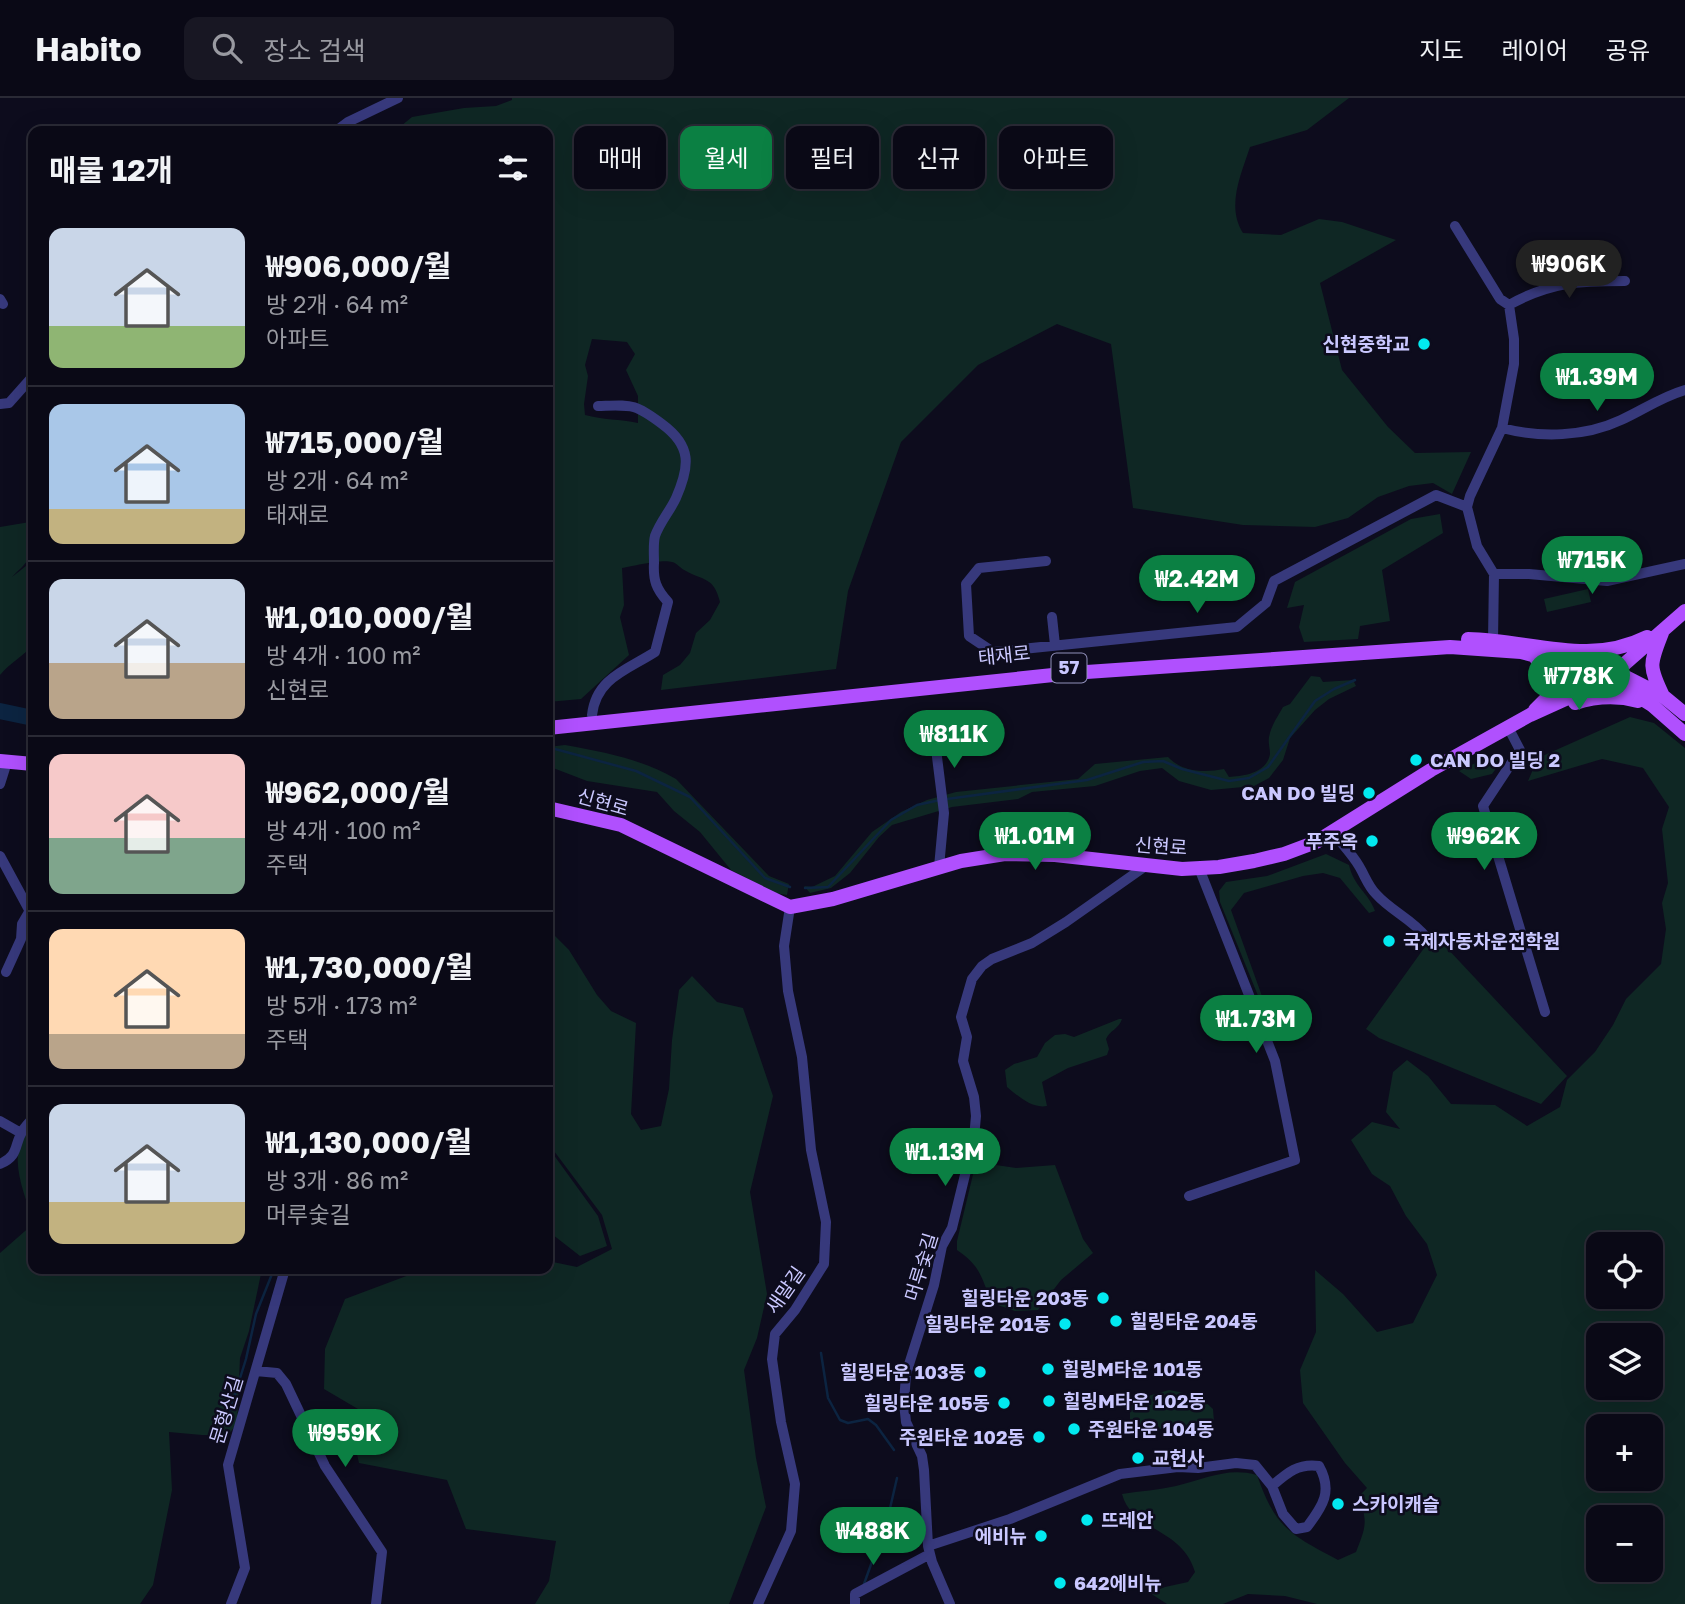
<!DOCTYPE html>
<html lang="ko">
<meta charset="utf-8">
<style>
body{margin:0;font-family:"Golos Text","Noto Sans KR",sans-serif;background:#181723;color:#f1f3f6;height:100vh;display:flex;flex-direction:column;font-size:26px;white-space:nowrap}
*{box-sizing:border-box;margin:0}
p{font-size:23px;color:#999aa1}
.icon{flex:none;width:38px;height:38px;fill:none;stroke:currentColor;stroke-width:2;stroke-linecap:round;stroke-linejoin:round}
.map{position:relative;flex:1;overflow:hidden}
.sheet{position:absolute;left:28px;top:28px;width:525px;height:1148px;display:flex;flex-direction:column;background:#0a0916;border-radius:14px;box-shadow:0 7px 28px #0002,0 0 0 2px #2a2a35}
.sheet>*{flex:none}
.banner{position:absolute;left:574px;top:28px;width:665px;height:63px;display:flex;gap:14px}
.fabs{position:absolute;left:1586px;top:1134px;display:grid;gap:14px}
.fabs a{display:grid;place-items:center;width:77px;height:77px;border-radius:14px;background:#0a0916;box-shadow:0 7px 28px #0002,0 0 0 2px #2a2a35;font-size:35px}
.price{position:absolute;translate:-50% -60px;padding:0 16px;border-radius:24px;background:#0b8043;color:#fff;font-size:23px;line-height:46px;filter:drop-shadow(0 2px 4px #0008)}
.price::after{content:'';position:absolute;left:50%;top:42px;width:21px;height:16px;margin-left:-10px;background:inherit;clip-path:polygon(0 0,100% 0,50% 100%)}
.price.selected{background:#222;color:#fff}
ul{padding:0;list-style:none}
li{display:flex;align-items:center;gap:21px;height:175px;padding:0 21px}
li+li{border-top:2px solid #2a2a35}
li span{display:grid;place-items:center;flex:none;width:196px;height:140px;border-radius:14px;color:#555}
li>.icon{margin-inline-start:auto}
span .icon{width:84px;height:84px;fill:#fffc;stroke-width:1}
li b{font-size:30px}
h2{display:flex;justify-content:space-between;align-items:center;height:84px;padding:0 21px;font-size:30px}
.pill{padding:0 24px;border-radius:14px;background:#0a0916;box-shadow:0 7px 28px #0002,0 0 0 2px #2a2a35;font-size:24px;line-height:63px}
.pill.selected{background:#0b8043;color:#fff}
header{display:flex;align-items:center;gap:42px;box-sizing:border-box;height:98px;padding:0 35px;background:#0a0916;border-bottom:2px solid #2a2a35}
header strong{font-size:33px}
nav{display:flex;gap:38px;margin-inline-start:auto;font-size:24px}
.search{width:490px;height:63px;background:#181723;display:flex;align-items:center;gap:18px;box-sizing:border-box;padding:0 24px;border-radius:14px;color:#999aa1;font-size:26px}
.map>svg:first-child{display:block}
</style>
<header>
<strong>Habito</strong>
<div class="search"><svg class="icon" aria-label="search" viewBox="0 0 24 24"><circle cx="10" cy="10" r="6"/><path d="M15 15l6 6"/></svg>장소 검색</div>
<nav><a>지도</a><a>레이어</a><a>공유</a></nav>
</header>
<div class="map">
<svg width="1685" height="1506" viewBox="0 0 1685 1506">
<rect width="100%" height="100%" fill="#0d0c1d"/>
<path fill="#0f2724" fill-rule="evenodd" d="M512 0H1349L1307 32 1250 49C1241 77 1226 108 1243 135L1281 137 1319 121 1342 124 1396 142 1320 185 1342 272 1388 329 1415 355 1471 354 1452 396 1433 385 1409 388 1378 399 1348 420 1315 429 1243 427 1133 410 1111 246 1057 226 978 267 901 344 848 493 836 571 661 592 663 577 680 567 690 555 696 535 710 522 720 504C714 479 704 483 686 473 681 471 677 465 672 464 662 461 633 468 622 470L624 507 620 519 629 557 581 601 548 604V33H395L412 19 464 10 496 8 512 2ZM592 241 627 244 635 256 626 272 638 298V325C620 321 603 322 585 317L584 306 588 278 585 267Z
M1440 416 1443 435 1382 472 1390 523 1360 528 1358 541 1304 544 1299 529 1304 507 1287 510 1295 484 1411 421Z
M30 424 33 425C33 457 35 457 12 479L31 464 33 458V547C23 558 10 565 0 577V429Z
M1588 491 1591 504 1547 514 1544 501Z
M1311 578 1320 579 1323 584 1353 582 1356 588 1329 601 1315 612 1290 640 1283 662 1269 680 1254 688 1211 692 1179 683 1162 670 1140 673 1095 688 1032 694 1018 701 952 709 892 727 879 739 850 775 831 790 810 795 804 788 812 789 835 778 872 734 901 714 927 702 956 694 1078 681 1095 666 1168 659C1182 674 1204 675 1224 671L1229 679C1244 678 1267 675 1270 656 1270 650 1268 645 1269 639 1271 628 1278 618 1283 609L1290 606Z
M1630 619 1654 625 1685 650V1506H1317L1285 1498 1248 1496 1223 1506H1167L1150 1495 1165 1489 1188 1484 1195 1474C1182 1429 1132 1434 1122 1396 1140 1393 1159 1392 1176 1388 1206 1381 1227 1369 1257 1377 1276 1431 1290 1436 1338 1462L1356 1454C1365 1431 1369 1423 1358 1399L1367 1390 1345 1365 1303 1305 1300 1272 1316 1234 1315 1172 1343 1196 1377 1234 1413 1225 1437 1177 1427 1146 1406 1118 1390 1088 1372 1076 1351 1042 1372 1024 1400 1031 1386 1014 1393 974 1407 962 1428 978 1451 1006 1495 1007 1527 1028 1560 1009 1567 982 1595 954 1613 927 1626 901 1661 866 1666 831 1662 805 1668 785 1662 731 1669 709 1643 670 1602 661 1528 683 1538 660ZM1598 1146H1650V1199H1598ZM1598 1237H1650V1290H1598ZM1598 1328H1650V1381H1598ZM1598 1419H1650V1472H1598Z
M565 647C603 654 642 661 676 681L769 778 789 786 787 797 775 795 731 772 700 734 674 713 657 694 587 683 548 668V649Z
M1496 655 1501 664 1492 676 1471 681 1459 673Z
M1326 756 1349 767C1354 789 1368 794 1375 813L1369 815 1340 780 1323 775 1303 778 1244 795 1231 812 1267 912 1263 910 1220 804 1219 793 1226 784 1267 778Z
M548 831 569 852 597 897 611 913 636 925 631 1016 641 1032 661 1028 669 991 672 942 679 892 692 878 717 904 743 910 773 998 750 1094 767 1196 757 1240 744 1272 756 1360 766 1409 729 1506H535L549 1483 556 1443 466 1431 447 1382 359 1365 352 1335 358 1311 324 1291 325 1251 345 1201 425 1171H548V1163L577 1169 612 1151 602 1117 548 1045Z
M1432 839 1445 848 1567 978 1541 1006 1379 940 1366 931Z
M1119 921H1122C1119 931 1110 932 1106 941L1109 951 1107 957 1068 970 1042 984 1047 1008C1032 1011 1018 998 1007 989L1005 972 1014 966 1037 959 1045 945 1055 937 1065 936 1074 939Z
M33 1030V1123C25 1096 3 1051 33 1030Z
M548 1049 598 1118 607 1148 580 1158 548 1133Z
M976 1064 1016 1070 1055 1067 1083 1141 1093 1155 1061 1182 1038 1212 1015 1213 992 1205C981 1180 982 1169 957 1152V1143Z
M33 1126V1171H262L249 1233 240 1260 237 1326 228 1337H202L169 1334 172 1392 153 1487 140 1506H0V1155Z
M1169 1292C1187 1295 1200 1298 1213 1311L1214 1324 1130 1335V1310L1134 1302Z"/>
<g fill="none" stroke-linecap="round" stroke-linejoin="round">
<path stroke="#0c2441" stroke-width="2.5" d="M555 651 636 673 690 699 765 780 790 789
M947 701 1087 682 1143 664 1163 663 1182 671 1229 683 1249 680 1268 669 1315 603 1334 591 1355 582
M805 790 828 789 891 722 917 707 940 702
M821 1255 828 1300 840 1322 848 1325 868 1321 876 1327 894 1352
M226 1325 246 1261 256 1216 274 1171
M864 1486 888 1419 897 1380"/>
<path stroke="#0c2441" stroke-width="16" d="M0 613 33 620"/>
<path stroke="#37397c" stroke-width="10" d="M336 33 348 24 398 0
M1455 128 1500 201 1509 207 1514 241V266L1502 330 1470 398 1467 409 1477 448 1494 476 1493 542
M0 201 3 206
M1509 207C1550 184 1579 183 1625 183
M0 306 9 305 33 278
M1502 330C1540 340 1585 339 1621 322 1643 312 1661 299 1685 292
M1046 463 979 470 966 486 969 538 993 554 1237 529 1266 505 1274 483 1436 397 1467 409
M1494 476H1529L1607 483 1685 466
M1052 519 1055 547
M592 617C596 580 627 572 655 554L668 504C656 491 653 482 654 465 654 456 653 446 655 438 660 424 670 413 676 400 690 368 692 348 662 326 634 305 632 307 598 308
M1508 629 1520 652 1483 708 1545 914
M936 651 944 715 939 769
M0 686 6 667
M1332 733C1341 745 1352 756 1359 768 1365 778 1368 788 1376 796 1391 813 1412 821 1426 839
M0 758 33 819
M6 874 21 841 22 826 29 814
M0 1023 21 1035
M0 1066C19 1058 14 1047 22 1034 24 1029 30 1024 33 1020
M1189 1098 1295 1062 1275 963 1199 770
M256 1273 277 1275 286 1286 325 1368 382 1454 376 1506
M928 1448 1010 1421 1120 1376 1178 1369 1198 1370 1236 1365 1255 1367 1272 1388 1283 1416 1296 1431 1307 1429C1323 1408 1333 1393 1319 1368 1298 1365 1287 1375 1272 1388
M231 1506 245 1470 228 1367 285 1171
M758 1506 791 1433 795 1386 781 1324 772 1261 775 1236 795 1212 824 1166 826 1124 811 1052 802 959 788 893 784 848 790 809
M855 1506V1496L930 1456
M950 1506 932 1464 928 1448 924 1372 922 1358 906 1324 904 1305 906 1276 934 1187 942 1148 952 1130 974 1040 976 1018 974 999 963 963 967 939 961 919 972 881 982 868 992 861 1032 845 1066 824 1147 767"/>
<path stroke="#b050fe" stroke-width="14" d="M1662 535C1650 566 1648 567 1663 598
M1468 541C1531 542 1587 569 1647 539
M1533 556 1551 580V596L1535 612
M1610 571 1663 598 1685 616
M1575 605C1597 598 1616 597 1638 603
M548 630 1072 575 1450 549 1521 554 1587 572 1625 590 1652 607 1685 636
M0 663 33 666
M548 710 621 727 790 809 833 801 961 763 1005 756 1055 757 1182 771 1219 769 1254 763 1284 756 1316 744 1431 672 1530 617 1605 583 1685 513"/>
</g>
<g fill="#02e9f0" stroke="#0d0c1d" stroke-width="2.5">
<circle cx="1424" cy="246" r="7"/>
<circle cx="1416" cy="662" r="7"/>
<circle cx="1369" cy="695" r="7"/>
<circle cx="1372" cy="743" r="7"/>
<circle cx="1389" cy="843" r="7"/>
<circle cx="1103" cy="1200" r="7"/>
<circle cx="1116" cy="1223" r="7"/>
<circle cx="1065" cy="1226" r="7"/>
<circle cx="1048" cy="1271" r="7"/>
<circle cx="980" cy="1274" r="7"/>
<circle cx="1049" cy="1303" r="7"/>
<circle cx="1004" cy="1305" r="7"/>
<circle cx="1074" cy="1331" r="7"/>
<circle cx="1039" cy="1339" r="7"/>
<circle cx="1138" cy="1360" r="7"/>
<circle cx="1338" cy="1406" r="7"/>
<circle cx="1087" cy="1422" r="7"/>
<circle cx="1041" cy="1438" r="7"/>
<circle cx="1060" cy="1485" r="7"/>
</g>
<g text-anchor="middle" stroke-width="5" stroke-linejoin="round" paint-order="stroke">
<rect fill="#0d0c1d" stroke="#9190bb" stroke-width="2" x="1051.5" y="555.5" width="35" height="29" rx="5"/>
<g font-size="18" font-weight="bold" fill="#cac8ff">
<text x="1069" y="576">57</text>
</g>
<g font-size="19" font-weight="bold" fill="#cac8ff" stroke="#0d0c1d" text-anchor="start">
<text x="1410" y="253" text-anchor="end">신현중학교</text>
<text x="1430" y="669">CAN DO 빌딩 2</text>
<text x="1355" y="702" text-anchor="end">CAN DO 빌딩</text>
<text x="1358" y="750" text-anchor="end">푸주옥</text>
<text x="1403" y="850">국제자동차운전학원</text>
<text x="1089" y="1207" text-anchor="end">힐링타운 203동</text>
<text x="1130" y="1230">힐링타운 204동</text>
<text x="1051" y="1233" text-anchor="end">힐링타운 201동</text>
<text x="1062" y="1278">힐링M타운 101동</text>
<text x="966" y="1281" text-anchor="end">힐링타운 103동</text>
<text x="1063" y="1310">힐링M타운 102동</text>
<text x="990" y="1312" text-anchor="end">힐링타운 105동</text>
<text x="1088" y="1338">주원타운 104동</text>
<text x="1025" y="1346" text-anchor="end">주원타운 102동</text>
<text x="1152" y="1367">교헌사</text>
<text x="1352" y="1413">스카이캐슬</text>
<text x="1101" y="1429">뜨레안</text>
<text x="1027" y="1445" text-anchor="end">에비뉴</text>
<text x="1074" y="1492">642에비뉴</text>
</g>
<g font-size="19" fill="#cac8ff" stroke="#0d0c1d">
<text transform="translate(1004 557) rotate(-6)" y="7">태재로</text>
<text transform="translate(603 704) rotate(16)" y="7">신현로</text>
<text transform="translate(1161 748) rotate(4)" y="7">신현로</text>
<text transform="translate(921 1169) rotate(-73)" y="7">머루숯길</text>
<text transform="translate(785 1192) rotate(-55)" y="7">새말길</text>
<text transform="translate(226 1312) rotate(-73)" y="7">문형산길</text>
</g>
</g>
</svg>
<div class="fabs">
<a><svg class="icon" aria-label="locate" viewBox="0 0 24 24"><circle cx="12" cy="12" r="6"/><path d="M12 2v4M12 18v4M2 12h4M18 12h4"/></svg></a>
<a><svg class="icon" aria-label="layers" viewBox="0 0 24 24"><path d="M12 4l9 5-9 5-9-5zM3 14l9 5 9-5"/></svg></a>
<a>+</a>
<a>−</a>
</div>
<b class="price selected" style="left:1569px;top:202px">₩906K</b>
<b class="price" style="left:1597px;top:315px">₩1.39M</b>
<b class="price" style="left:1592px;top:498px">₩715K</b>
<b class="price" style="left:1197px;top:517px">₩2.42M</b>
<b class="price" style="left:1579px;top:614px">₩778K</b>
<b class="price" style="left:954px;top:672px">₩811K</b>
<b class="price" style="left:1035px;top:774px">₩1.01M</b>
<b class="price" style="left:1484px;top:774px">₩962K</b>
<b class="price" style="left:1256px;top:957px">₩1.73M</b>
<b class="price" style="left:945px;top:1090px">₩1.13M</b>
<b class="price" style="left:345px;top:1371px">₩959K</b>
<b class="price" style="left:873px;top:1469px">₩488K</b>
<div class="banner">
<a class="pill">매매</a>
<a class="pill selected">월세</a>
<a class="pill">필터</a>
<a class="pill">신규</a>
<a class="pill">아파트</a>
</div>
<section class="sheet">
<h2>매물 12개<svg class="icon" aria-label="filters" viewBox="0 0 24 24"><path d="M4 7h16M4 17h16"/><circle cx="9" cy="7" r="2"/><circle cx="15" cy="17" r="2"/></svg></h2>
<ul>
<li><span style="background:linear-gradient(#c9d6e8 70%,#8fb573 0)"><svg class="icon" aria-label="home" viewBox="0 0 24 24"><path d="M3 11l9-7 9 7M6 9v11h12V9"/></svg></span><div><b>₩906,000/월</b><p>방 2개 · 64 m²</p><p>아파트</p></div></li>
<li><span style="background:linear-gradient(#a9c7e8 75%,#c2b280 0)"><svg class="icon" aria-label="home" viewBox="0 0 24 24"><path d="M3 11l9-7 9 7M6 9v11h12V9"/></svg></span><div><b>₩715,000/월</b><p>방 2개 · 64 m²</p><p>태재로</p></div></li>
<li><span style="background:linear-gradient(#c9d6e8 60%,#b9a48a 0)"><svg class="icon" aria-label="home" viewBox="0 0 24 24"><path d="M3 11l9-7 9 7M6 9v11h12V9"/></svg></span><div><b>₩1,010,000/월</b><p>방 4개 · 100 m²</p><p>신현로</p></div></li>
<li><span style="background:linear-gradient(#f6c9c9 60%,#7fa58c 0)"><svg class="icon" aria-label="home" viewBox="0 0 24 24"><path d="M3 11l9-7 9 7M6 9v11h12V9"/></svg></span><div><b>₩962,000/월</b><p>방 4개 · 100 m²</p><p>주택</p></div></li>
<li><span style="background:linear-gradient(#ffd9b3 75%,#b9a48a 0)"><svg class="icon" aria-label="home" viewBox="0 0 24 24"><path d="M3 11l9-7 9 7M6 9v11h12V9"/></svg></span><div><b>₩1,730,000/월</b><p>방 5개 · 173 m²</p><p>주택</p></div></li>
<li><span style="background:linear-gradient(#c9d6e8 70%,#c2b280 0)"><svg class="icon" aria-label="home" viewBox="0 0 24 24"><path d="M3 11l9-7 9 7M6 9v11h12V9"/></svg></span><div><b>₩1,130,000/월</b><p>방 3개 · 86 m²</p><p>머루숯길</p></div></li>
</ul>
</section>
</div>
